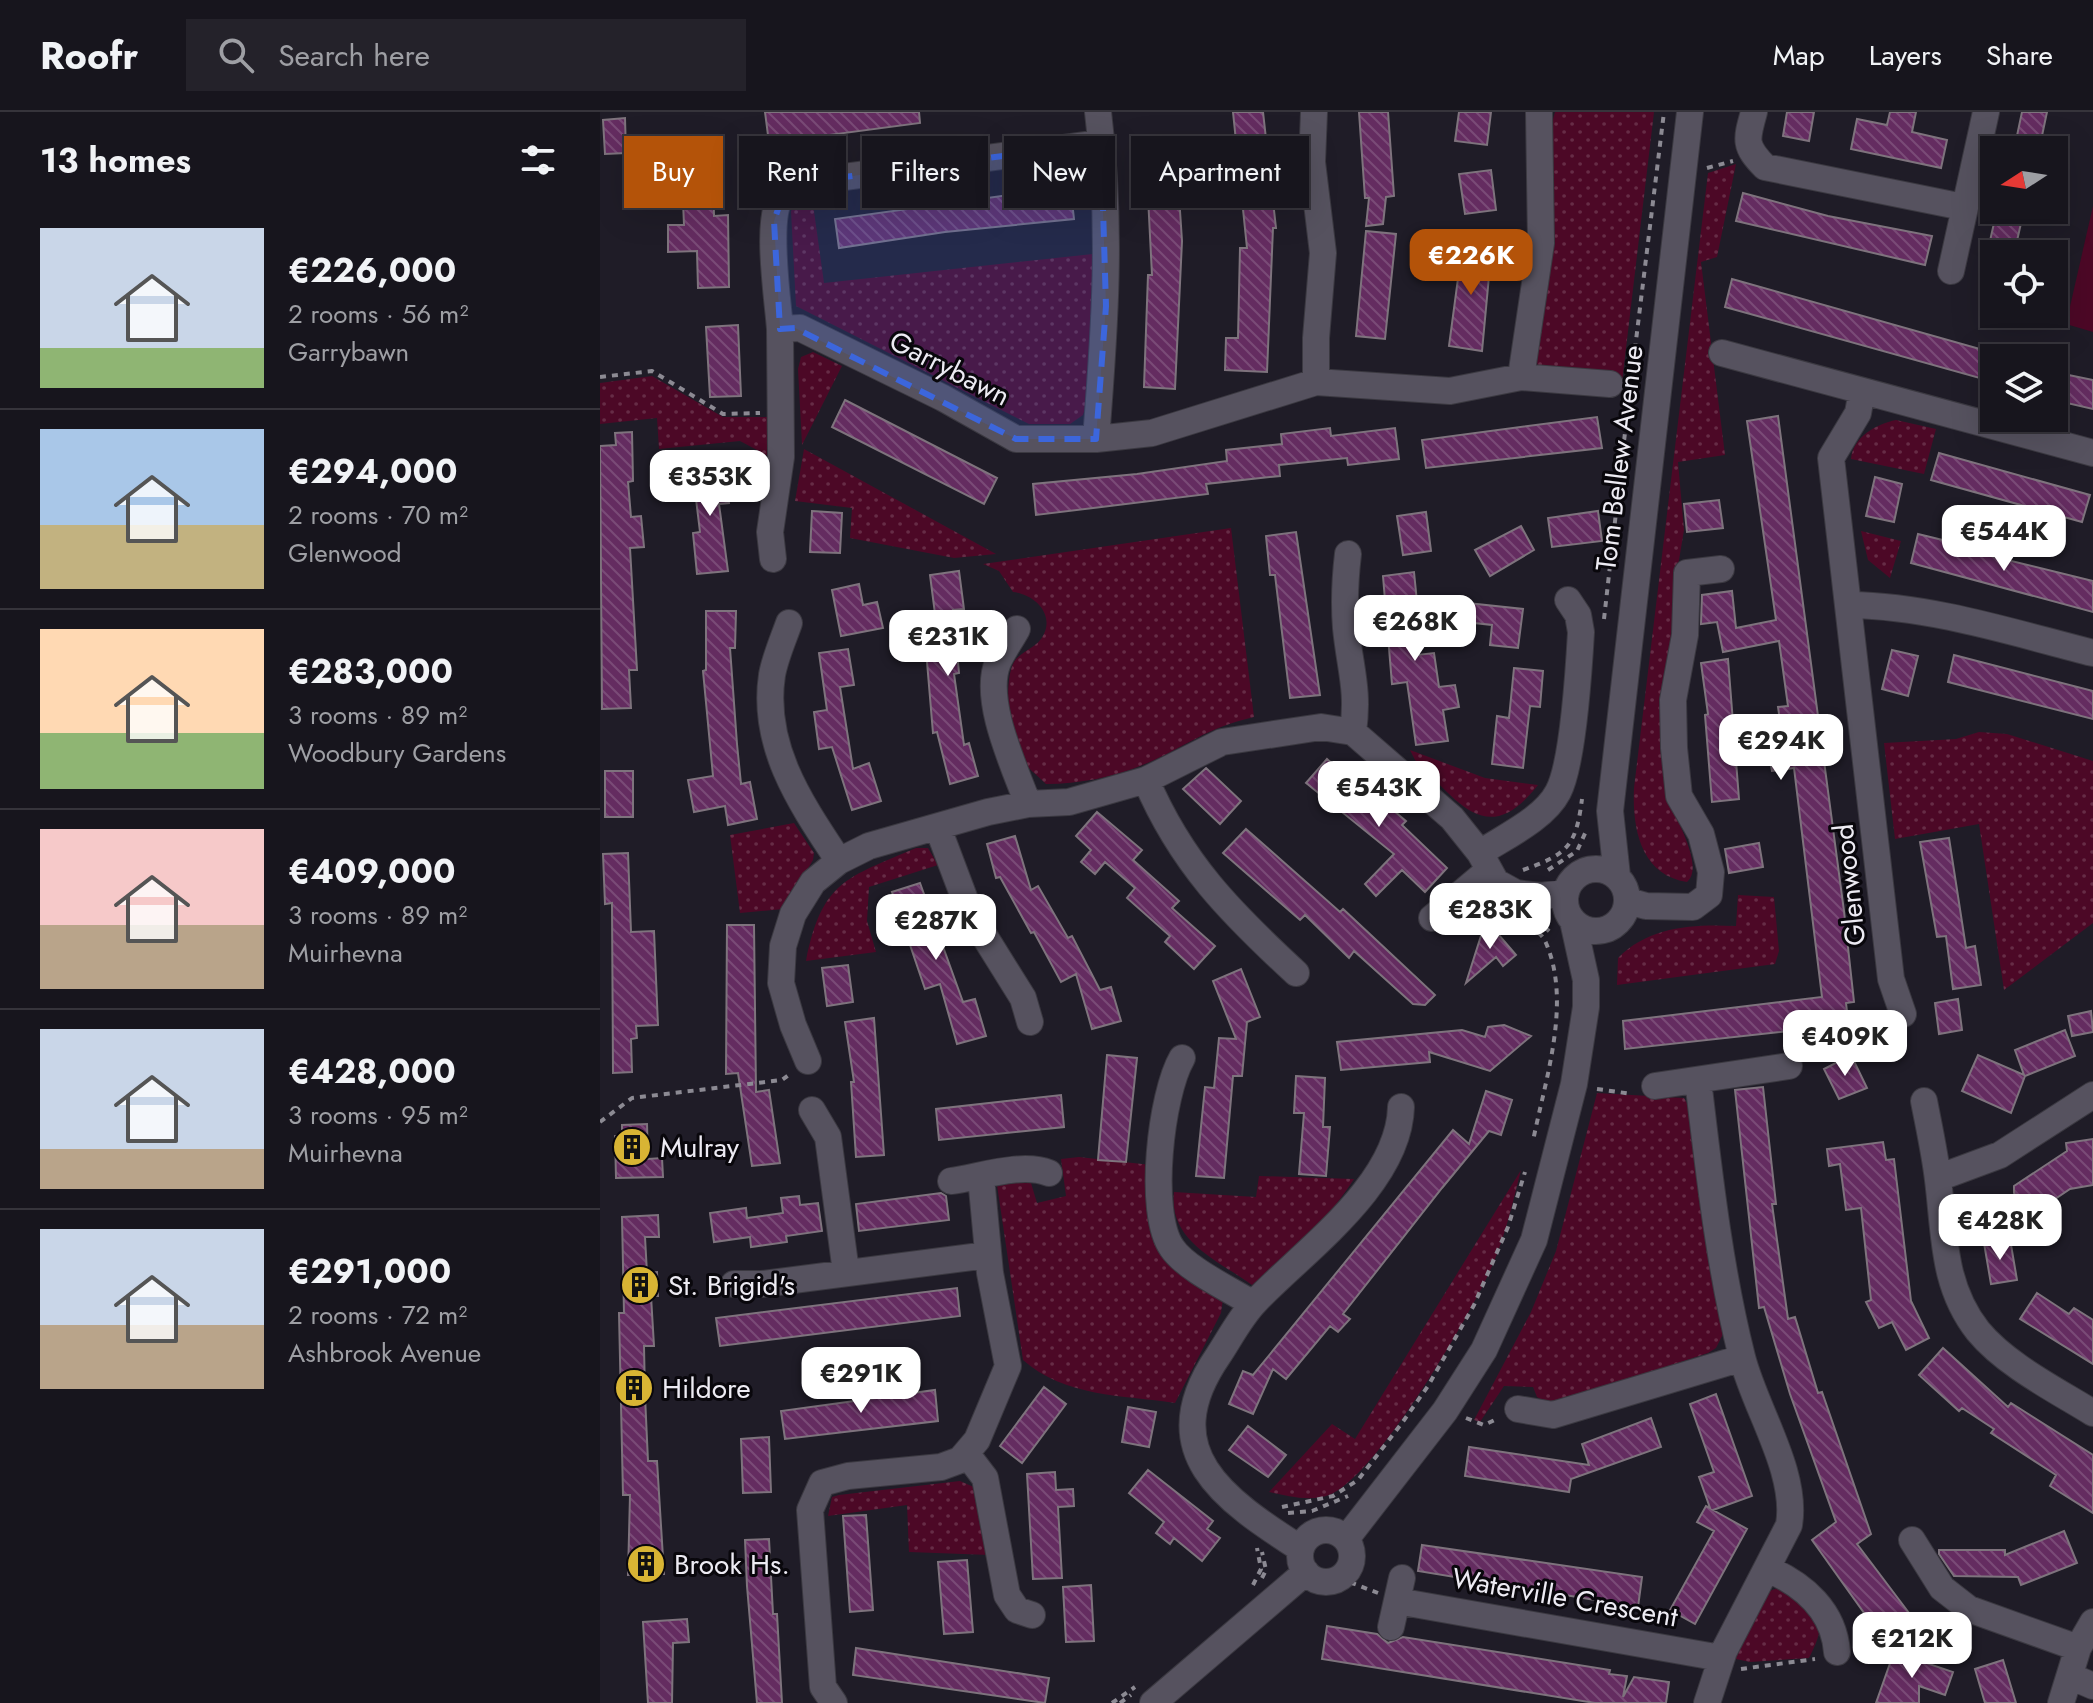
<!DOCTYPE html>
<meta charset="utf-8">
<style>
body{margin:0;font-family:Jost,sans-serif;background:#24222a;color:#f1f3f6;height:100vh;display:flex;flex-direction:column;font-size:30px;white-space:nowrap}
*{box-sizing:border-box;margin:0}
p{font-size:26px;color:#9e9fa4}
.icon{flex:none;width:44px;height:44px;fill:none;stroke:currentColor;stroke-width:2;stroke-linecap:round;stroke-linejoin:round}
.map{position:relative;flex:1;overflow:hidden}
.side{display:flex;flex-direction:column;background:#17151d;width:600px}
.side>*{flex:none}
.banner{position:absolute;left:24px;top:24px;width:760px;height:72px;display:flex;gap:16px}
.needle{width:52px;rotate:258deg}
.buttons{position:absolute;left:1380px;top:24px;display:grid;gap:16px}
.buttons a{display:grid;place-items:center;width:88px;height:88px;border-radius:0px;background:#17151d;box-shadow:0 8px 32px #0002,0 0 0 2px #36343b;font-size:40px}
.price{position:absolute;translate:-50% -68px;padding:0 18px;border-radius:16px;background:#fff;color:#222;font-size:26px;line-height:52px;filter:drop-shadow(0 2px 4px #0008)}
.price::after{content:'';position:absolute;left:50%;top:48px;width:24px;height:18px;margin-left:-12px;background:inherit;clip-path:polygon(0 0,100% 0,50% 100%)}
.price.on{background:#b45309;color:#fff}
ul{padding:0;list-style:none}
li{display:flex;align-items:center;gap:24px;height:200px;padding:0 40px}
li+li{border-top:2px solid #36343b}
li span{display:grid;place-items:center;flex:none;width:224px;height:160px;border-radius:0px;color:#555}
li>.icon{margin-inline-start:auto}
span .icon{width:96px;height:96px;fill:#fffc;stroke-width:1}
li b{font-size:34px}
h2{display:flex;justify-content:space-between;align-items:center;height:96px;padding:0 40px;font-size:34px}
.tag{padding:0 28px;border-radius:0px;background:#17151d;box-shadow:0 8px 32px #0002,0 0 0 2px #36343b;font-size:28px;line-height:72px}
.tag.on{background:#b45309;color:#fff}
header{display:flex;align-items:center;gap:48px;box-sizing:border-box;height:112px;padding:0 40px;background:#17151d;border-bottom:2px solid #36343b}
header strong{font-size:38px}
nav{display:flex;gap:44px;margin-inline-start:auto;font-size:28px}
.search{width:560px;height:72px;background:#24222a;display:flex;align-items:center;gap:20px;box-sizing:border-box;padding:0 28px;border-radius:0px;color:#9e9fa4;font-size:30px}
main{display:flex;flex:1;min-height:0}
.map>svg:first-child{display:block}
</style>
<header>
<strong>Roofr</strong>
<div class="search"><svg class="icon" aria-label="search" viewBox="0 0 24 24"><circle cx="10" cy="10" r="6"/><path d="M15 15l6 6"/></svg>Search here</div>
<nav><a>Map</a><a>Layers</a><a>Share</a></nav>
</header>
<main>
<section class="side">
<h2>13 homes<svg class="icon" aria-label="filters" viewBox="0 0 24 24"><path d="M4 7h16M4 17h16"/><circle cx="9" cy="7" r="2"/><circle cx="15" cy="17" r="2"/></svg></h2>
<ul>
<li><span style="background:linear-gradient(#c9d6e8 75%,#8fb573 0)"><svg class="icon" aria-label="home" viewBox="0 0 24 24"><path d="M3 11l9-7 9 7M6 9v11h12V9"/></svg></span><div><b>€226,000</b><p>2 rooms · 56 m²</p><p>Garrybawn</p></div></li>
<li><span style="background:linear-gradient(#a9c7e8 60%,#c2b280 0)"><svg class="icon" aria-label="home" viewBox="0 0 24 24"><path d="M3 11l9-7 9 7M6 9v11h12V9"/></svg></span><div><b>€294,000</b><p>2 rooms · 70 m²</p><p>Glenwood</p></div></li>
<li><span style="background:linear-gradient(#ffd9b3 65%,#8fb573 0)"><svg class="icon" aria-label="home" viewBox="0 0 24 24"><path d="M3 11l9-7 9 7M6 9v11h12V9"/></svg></span><div><b>€283,000</b><p>3 rooms · 89 m²</p><p>Woodbury Gardens</p></div></li>
<li><span style="background:linear-gradient(#f6c9c9 60%,#b9a48a 0)"><svg class="icon" aria-label="home" viewBox="0 0 24 24"><path d="M3 11l9-7 9 7M6 9v11h12V9"/></svg></span><div><b>€409,000</b><p>3 rooms · 89 m²</p><p>Muirhevna</p></div></li>
<li><span style="background:linear-gradient(#c9d6e8 75%,#b9a48a 0)"><svg class="icon" aria-label="home" viewBox="0 0 24 24"><path d="M3 11l9-7 9 7M6 9v11h12V9"/></svg></span><div><b>€428,000</b><p>3 rooms · 95 m²</p><p>Muirhevna</p></div></li>
<li><span style="background:linear-gradient(#c9d6e8 60%,#b9a48a 0)"><svg class="icon" aria-label="home" viewBox="0 0 24 24"><path d="M3 11l9-7 9 7M6 9v11h12V9"/></svg></span><div><b>€291,000</b><p>2 rooms · 72 m²</p><p>Ashbrook Avenue</p></div></li>
</ul>
</section>
<div class="map">
<svg width="1493" height="1591" viewBox="0 0 1493 1591">
<defs>
<pattern id="grass-dots" width="8" height="8" patternUnits="userSpaceOnUse" patternTransform="scale(2)"><rect width="8" height="8" fill="#4c0826"/><path d="M2 2h.1M6 6h.1" fill="none" stroke="#662c46" stroke-width="1.8" stroke-linecap="round"/></pattern>
<pattern id="building-back-hatch" width="6" height="6" patternUnits="userSpaceOnUse" patternTransform="scale(2)"><rect width="6" height="6" fill="#642c60"/><path d="M-1 5l2 2M0 0l6 6M5-1l2 2" fill="none" stroke="#7a4b77"/></pattern>
</defs>
<rect width="100%" height="100%" fill="#1f1c27"/>
<path fill="url(#grass-dots)" d="M955 0H1054L1022 270 940 258 937 251 948 25Z
M1136 52 1117 145 1101 150 1125 343 1078 350 1084 418 1076 466 1073 694C1078 714 1104 754 1087 770 1041 763 1032 717 1034 676L1108 61Z
M212 85 224 171 493 142 489 282 483 303 470 312H429L196 194 191 99 202 87Z
M213 240 242 254 202 333 198 257 201 245Z
M52 264 123 305H167L168 344 140 329 59 337 57 306 0 312V271Z
M1296 308 1336 317 1324 362 1251 347C1253 325 1276 312 1296 308Z
M204 337 396 442 354 446 250 426 252 396 195 389Z
M631 416 654 605C605 616 588 634 545 652 516 665 478 672 446 672 439 665 425 654 420 645 409 627 402 564 416 547 424 538 438 535 444 522 454 500 433 482 413 480L399 459 383 452Z
M1261 419 1301 429 1290 466 1268 448Z
M1379 620 1407 622 1493 649V811L1404 878 1379 712 1295 727 1284 631 1356 627Z
M810 638 885 666 938 673C887 738 859 690 815 648Z
M194 711 214 741 213 748 184 797 140 801 130 723Z
M316 736H328L338 753 269 775 267 809 276 840 206 849C222 769 246 766 316 736Z
M1138 783 1174 785 1179 839 1175 852 1017 873 1018 846C1049 814 1094 812 1136 814Z
M997 981 1084 986 1088 993 1123 1222 1116 1236 1108 1241 951 1293 937 1285 933 1275 904 1274 880 1310 874 1308 931 1200 956 1139Z
M479 1045 551 1053 550 1097 623 1187 621 1201 575 1291C522 1283 465 1285 423 1248L397 1073 421 1067 431 1071 437 1091 466 1084 461 1047Z
M921 1058C912 1093 904 1130 888 1163 866 1210 775 1366 729 1383 710 1390 688 1384 669 1380L732 1312 755 1327Z
M659 1064 754 1067C727 1109 692 1143 652 1173 618 1148 568 1129 574 1080L656 1085Z
M360 1369 376 1376 390 1443 309 1440 307 1393 228 1404 232 1385 239 1383Z
M1181 1475C1214 1504 1232 1502 1209 1546L1150 1550 1131 1546 1164 1481Z"/>
<path fill="#4c0826" d="M1493 94V220L1466 212Z"/>
<path fill="url(#building-back-hatch)" stroke="#7e737d" stroke-width="2" d="M165 0H319L320 11 169 31Z
M633 0H663L676 116H673L667 260 625 258 626 226H638L640 136H647Z
M759 0H788L794 84 786 85 783 112 766 114 769 86H765Z
M859 0H891L887 33 855 29Z
M1187 0H1214L1209 29 1183 24Z
M1290 0H1316L1312 20 1347 28 1341 56 1251 37 1257 7 1287 13Z
M1422 0H1447L1439 38H1414Z
M25 6 26 41 5 42 3 8Z
M575 23 582 129 575 277 544 275 548 163H552L545 26Z
M112 29 114 104 128 103 129 175 98 176 97 139 68 140V113H84L82 66H50V30Z
M891 58 896 98 865 102 859 62Z
M470 72 474 107 345 120 239 136 235 107 431 80 430 76Z
M1143 81 1228 104 1332 124 1325 153 1136 109Z
M1397 98H1424L1414 142H1387Z
M766 119 796 122 785 227 756 224Z
M863 129 892 132 882 239 849 234Z
M1132 167 1394 241V270L1125 195Z
M138 213 141 284 110 285 106 215Z
M1454 260 1493 268V297L1454 288Z
M245 288 397 366 384 392 232 315Z
M1178 304 1244 799 1254 890 1246 891 1250 924 1219 928 1217 916 1025 937 1023 909 1222 885 1194 656 1172 659 1168 638 1184 636 1178 595 1188 594 1179 529 1123 540 1117 510 1101 512 1102 483 1132 479 1136 516 1176 508 1147 309Z
M997 305 1002 336 826 356 822 328Z
M730 316 731 324 795 316 799 347 748 353 747 346 679 353 680 364 606 372 608 382 436 403 433 372 537 362 627 349 626 338 682 332 681 322Z
M32 320 33 369 28 370 31 405 41 404 44 435 30 436 37 558H29L31 596 2 597 0 334 16 333 15 321Z
M1339 341 1490 383 1482 410 1331 368Z
M124 350 129 391 119 392 128 459 97 462 93 421 100 420 92 354Z
M1275 365 1302 372 1294 410 1266 404Z
M1119 388 1123 416 1087 420 1084 392Z
M212 399 242 401 240 441 210 440Z
M998 399 1002 429 952 435 948 406Z
M826 400 831 439 803 443 797 404Z
M921 414 934 438 890 464 875 438Z
M696 420 720 583 690 586 675 463H670L666 424Z
M1318 422 1355 431 1354 435 1493 469V500L1311 451Z
M359 459 364 497 353 498 359 561 354 562 364 633 369 631 378 664 350 672 337 620 333 621 325 526 338 525 330 463Z
M814 460 818 500H811L817 543 834 541 839 575 855 573 859 595 843 598 848 629 816 633 807 570 792 572 783 464Z
M259 472 263 493 277 490 283 516 241 524 232 478Z
M858 490 923 497 918 536 890 533 892 513 856 509Z
M106 499H136L135 536H130L137 632 141 672 150 670 157 707 128 713 125 694 94 700 88 668 113 664 103 559 106 558Z
M248 537 254 573 240 575 253 657 269 651 281 689 252 698 232 635 219 637 214 600 227 598 219 541Z
M1292 538 1318 544 1308 584 1282 577Z
M1354 543 1493 579V607L1348 570Z
M1128 547 1139 687 1112 690 1105 603 1108 602 1101 551Z
M914 556 943 559 940 595 930 594 923 656 892 652 897 604 909 606Z
M727 647 765 681 768 677 806 709 802 713 847 756 825 780 802 758 776 784 765 772 794 742 706 671Z
M606 656 641 689 620 712 583 677Z
M5 659H33V705H5Z
M497 700 542 738 533 748 579 789 572 796 615 834 594 857 565 830 570 824 527 786 535 776 505 750 495 762 481 750 491 738 476 724Z
M646 717 740 800 743 797 835 883 825 893 813 892 754 839 749 846 705 803 700 808 623 741Z
M415 724 431 778 438 774 468 826 472 824 500 878 511 875 521 909 492 917 476 862 461 870 434 820 431 821 400 765 396 766 387 732Z
M1349 726 1366 836 1375 834 1381 873 1353 877 1346 824 1337 825 1320 730Z
M1159 731 1163 755 1129 761 1125 737Z
M28 741 31 820 54 819 58 913 36 914 37 926 31 927 32 960 13 961 12 791 5 792 3 742Z
M320 771 363 890 375 887 386 924 357 932 340 872 325 877 292 780Z
M886 808 916 843 903 854 896 845 866 871Z
M127 813H154L156 980 169 978 180 1051 152 1054 138 961 126 962Z
M248 853 253 890 227 894 222 856Z
M641 857 660 905 647 910 642 964H633L624 1066 596 1064 605 975 614 976 619 926 636 927 613 869Z
M1358 887 1362 918 1339 922 1335 891Z
M1491 899 1493 920 1472 924 1468 904Z
M274 906 284 1043 256 1045 251 970H254L245 910Z
M904 913 931 924 890 959 829 940 830 950 741 958 737 930 862 918 885 925 888 915Z
M1465 918 1475 944 1425 964 1411 1001 1362 979 1378 943 1424 963 1415 938Z
M507 943 537 946 526 1050 498 1048Z
M1251 943 1267 976 1239 987 1224 957Z
M696 964 725 966 723 1015H730L726 1064 699 1062 704 1001H694Z
M1163 975 1176 1092H1172L1188 1207 1195 1205 1218 1281 1222 1280 1271 1422 1257 1432 1312 1505 1282 1526 1212 1428 1236 1410 1190 1282 1164 1195 1159 1196 1135 978Z
M886 979 912 988 901 1023 889 1019 842 1076 743 1202 750 1207 738 1220 730 1214 686 1267 673 1257 653 1302 629 1292 643 1259 653 1263 853 1018 869 1032Z
M461 983 464 1015 339 1028 336 997Z
M47 1012 48 1047 62 1046 63 1065 16 1066 15 1024 22 1023V1013Z
M1493 1027V1073L1470 1077 1430 1104 1414 1081V1074L1467 1039 1466 1031Z
M1283 1030 1286 1048 1294 1047 1311 1189 1329 1226 1306 1238 1292 1210 1279 1216 1266 1190 1271 1188 1261 1096 1246 1098 1240 1052 1229 1054 1227 1037Z
M341 1081 346 1084 349 1108 259 1119 256 1092Z
M199 1084 200 1093 218 1091 222 1119 186 1124 187 1130 151 1135 150 1125 114 1130 110 1101 146 1096 147 1106 183 1101 181 1086Z
M58 1103 59 1125H45L47 1161 57 1160 58 1184H51L54 1234H44L45 1284 48 1349H57L64 1462 28 1463 30 1383H23L19 1201H24L22 1105Z
M1410 1127 1417 1168 1391 1172 1384 1131Z
M357 1176 360 1204 120 1234 116 1206Z
M1437 1181 1469 1202 1474 1196 1493 1208V1252L1420 1207Z
M1343 1236 1408 1295 1411 1291 1493 1343V1401L1450 1374 1456 1363 1391 1321 1394 1317 1362 1296 1359 1299 1319 1263Z
M444 1275 466 1292 422 1351 400 1334Z
M335 1278 338 1309 185 1327 181 1299Z
M1116 1282 1152 1384 1113 1398 1147 1417 1095 1512 1070 1498 1114 1419 1097 1410 1106 1394 1110 1396 1099 1365 1114 1360 1090 1292Z
M528 1295 556 1300 549 1335 522 1330Z
M1051 1306 1061 1335 971 1367 969 1380 865 1364 869 1335 989 1353 982 1332Z
M648 1314 686 1343 668 1365 629 1338Z
M169 1325 171 1380 143 1381 141 1327Z
M548 1358 613 1409 607 1417 620 1426 602 1449 574 1426 570 1432 556 1421 564 1410 529 1381Z
M455 1360 456 1378 473 1377 474 1394 458 1395 462 1466 433 1467 427 1362Z
M266 1403 273 1498 250 1500 243 1404Z
M1464 1419 1477 1451 1421 1473 1418 1465 1354 1464 1339 1442V1438H1405V1443Z
M169 1427 173 1502H177L182 1591H157L147 1474 145 1428Z
M822 1433 1042 1465 1038 1495 818 1459Z
M367 1448 373 1520 344 1522 338 1450Z
M491 1473 494 1529 466 1530 463 1475Z
M87 1507 89 1530 73 1531 72 1591H48L43 1510Z
M727 1514 777 1522 788 1531 803 1525 1010 1558 1009 1562 1027 1564 1023 1585 1034 1565 1069 1570 1066 1591H995L722 1547Z
M256 1536 449 1566 445 1591 253 1563Z
M1294 1540 1353 1560 1345 1583 1319 1574V1591H1276Z
M1403 1548 1416 1591H1385L1375 1557Z"/>
<g fill="none" stroke-linecap="round" stroke-linejoin="round">
<defs>
<path id="minor" d="M714 0 712 50 723 141 716 226V270
M1154 0C1146 28 1144 34 1165 55L1363 95
M1351 159 1386 0
M180 217C178 188 164 102 183 82 193 70 214 70 229 67L501 31
M1122 241 1493 341
M921 265 1010 272
M1262 279 1258 301 1231 346 1291 867 1303 902
M496 327C505 214 512 113 498 0
M748 442C745 467 744 491 746 516 750 557 759 577 753 620
M173 447 170 420 181 345 180 217 200 216 343 286 416 327H496L552 321 716 270 850 279 921 265 941 131 939 0
M1250 493C1331 494 1414 521 1493 541
M189 511C183 528 175 546 172 563 161 635 202 693 239 749
M417 517C411 528 403 539 398 550 382 588 415 656 428 692
M546 668C581 751 631 801 696 861
M338 716 370 801 423 886 430 910
M880 741C904 725 944 707 958 680 973 652 979 555 981 520L978 503 968 488
M965 788a31 31 0 1 1 62 0a31 31 0 1 1-62 0Z
M1017 764 1010 699 1090 0
M1028 789 1046 794 1093 795 1109 783 1111 760 1101 722 1079 684 1074 636 1073 588 1085 523 1087 461 1121 457
M832 806 889 758
M582 946C561 982 547 1101 572 1136 586 1157 631 1178 653 1192
M208 949 193 913 181 871 183 834 193 802 213 770 239 749 269 734 388 700 428 692 469 690 546 668 622 630 721 615 753 620 852 706 880 741 896 770 916 781 940 784 966 781
M1098 968C1109 1060 1119 1154 1142 1245 1155 1297 1198 1360 1189 1413L1124 1539 1107 1591
M1055 974 1189 954
M1324 989C1329 1015 1335 1042 1338 1068 1345 1123 1342 1173 1378 1219 1406 1253 1456 1278 1493 1301
M212 998 228 1025 246 1160
M1338 1066 1400 1043 1493 983
M351 1069C380 1065 422 1050 449 1061
M134 1172H162L388 1143
M918 1297 953 1303 1142 1246
M366 1341 385 1366 407 1483 417 1498 432 1503
M700 1444a26 26 0 1 1 52 0a26 26 0 1 1-52 0Z
M746 1427 845 1299 884 1238 934 1128 974 972 986 895V868L973 809
M1312 1428 1342 1476 1369 1497 1478 1536
M701 1437C623 1387 553 1339 618 1244 630 1226 641 1204 656 1189 705 1138 799 1072 801 995
M1168 1457C1204 1473 1234 1499 1237 1540
M797 1489 1121 1546
M791 1515 802 1466
M1470 1564 1493 1574
M234 1591 223 1575 210 1398 222 1371 248 1364 341 1355 360 1348 377 1328 408 1254 390 1161 381 1065
M553 1591 706 1460
M1461 1591 1478 1536 1493 1510"/>
</defs>
<use href="#minor" stroke="#3b3941" stroke-width="28"/>
<path stroke="#8c8a93" stroke-width="4" stroke-dasharray="6 6" stroke-linecap="butt" d="M1107 56 1133 49
M1032 261 1064 0
M0 265 52 259 123 302 160 301
M1004 507 1029 285
M923 758C968 742 976 734 982 687
M948 758 977 739 987 717
M920 805C927 815 941 818 946 831 972 891 945 968 933 1029
M936 807 950 820
M997 977 1032 982
M0 1010 32 986 182 968 190 962
M866 1306 884 1313 899 1306
M682 1395 733 1384 758 1368 802 1311 828 1274 874 1193 908 1115 925 1060
M688 1401 712 1399 748 1384
M662 1466 666 1458 662 1440
M739 1466 778 1481
M653 1473 661 1457 657 1436
M1141 1557 1215 1547
M512 1591 535 1575
M520 1591 531 1583"/>
<use href="#minor" stroke="#56525f" stroke-width="26"/>
</g>
<path fill="#3c66dc" fill-opacity="0.2" stroke="#3c66dc" stroke-width="6" stroke-dasharray="16 10" stroke-linejoin="round" d="M501 31 506 194 496 327H416L195 216 180 217 174 109 184 80 229 67Z"/>
<defs>
<symbol id="building-disc" viewBox="-11 -11 22 22"><circle r="9.5" fill="#d8b434" stroke="#09070c"/><path d="M-4-6H4V6H1V3H-1V6H-4ZM-2.5-4.3h1.7v1.8h-1.7ZM.8-4.3h1.7v1.8H.8ZM-2.5-1h1.7V.8h-1.7ZM.8-1h1.7V.8H.8Z" fill="#111"/></symbol>
</defs>
<g fill-rule="evenodd">
<use href="#building-disc" x="10" y="1013" width="44" height="44"/>
<use href="#building-disc" x="18" y="1151" width="44" height="44"/>
<use href="#building-disc" x="12" y="1254" width="44" height="44"/>
<use href="#building-disc" x="24" y="1430" width="44" height="44"/>
</g>
<g text-anchor="middle" stroke-width="6" stroke-linejoin="round" paint-order="stroke">
<g font-size="28" fill="#edebf3" stroke="#09070c">
<text transform="translate(350 256) rotate(27)" y="10">Garrybawn</text>
<text transform="translate(1019 346) rotate(-83)" y="10">Tom Bellew Avenue</text>
<text transform="translate(1249 773) rotate(-96)" y="10">Glenwood</text>
<text transform="translate(965 1485) rotate(10)" y="10">Waterville Crescent</text>
</g>
<g font-size="28" fill="#edebf3" stroke="#09070c" text-anchor="start">
<text x="60" y="1045">Mulray</text>
<text x="68" y="1183">St. Brigid's</text>
<text x="62" y="1286">Hildore</text>
<text x="74" y="1462">Brook Hs.</text>
</g>
</g>
</svg>
<div class="buttons">
<a><svg class="needle" viewBox="-14 -14 28 28"><path d="M0-13l5 13h-10z" fill="#e53935"/><path d="M0 13l5-13h-10z" fill="#9e9fa4"/></svg></a>
<a><svg class="icon" aria-label="locate" viewBox="0 0 24 24"><circle cx="12" cy="12" r="6"/><path d="M12 2v4M12 18v4M2 12h4M18 12h4"/></svg></a>
<a><svg class="icon" aria-label="layers" viewBox="0 0 24 24"><path d="M12 4l9 5-9 5-9-5zM3 14l9 5 9-5"/></svg></a>
</div>
<b class="price on" style="left:871px;top:185px">€226K</b>
<b class="price" style="left:110px;top:406px">€353K</b>
<b class="price" style="left:1404px;top:461px">€544K</b>
<b class="price" style="left:815px;top:551px">€268K</b>
<b class="price" style="left:348px;top:566px">€231K</b>
<b class="price" style="left:1181px;top:670px">€294K</b>
<b class="price" style="left:779px;top:717px">€543K</b>
<b class="price" style="left:890px;top:839px">€283K</b>
<b class="price" style="left:336px;top:850px">€287K</b>
<b class="price" style="left:1245px;top:966px">€409K</b>
<b class="price" style="left:1400px;top:1150px">€428K</b>
<b class="price" style="left:261px;top:1303px">€291K</b>
<b class="price" style="left:1312px;top:1568px">€212K</b>
<div class="banner">
<a class="tag on">Buy</a>
<a class="tag">Rent</a>
<a class="tag">Filters</a>
<a class="tag">New</a>
<a class="tag">Apartment</a>
</div>
</div>
</main>
